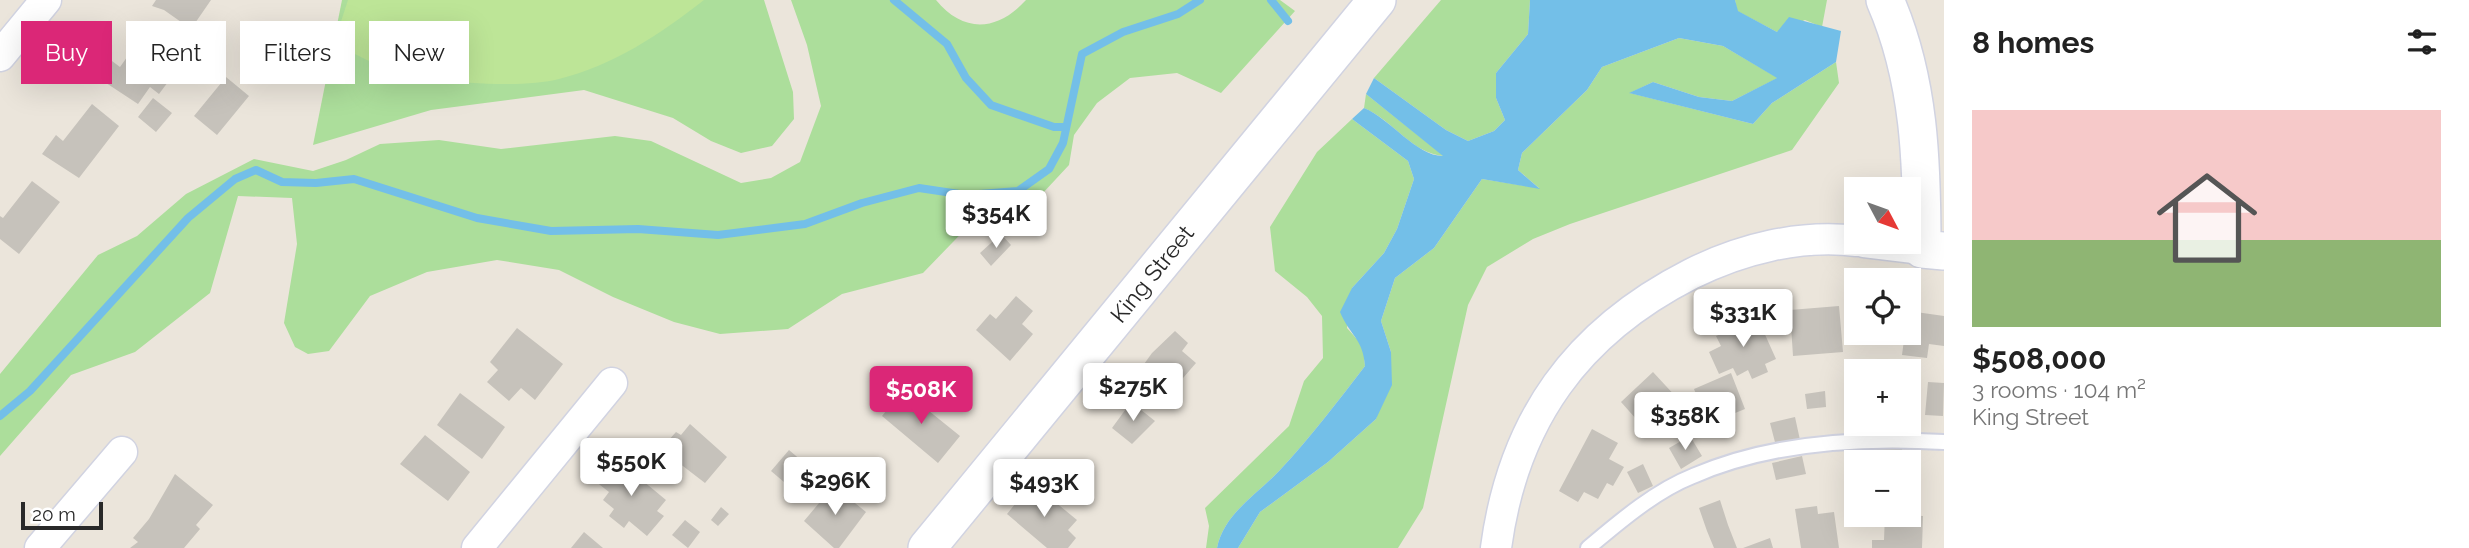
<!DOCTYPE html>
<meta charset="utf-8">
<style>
body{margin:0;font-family:Raleway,sans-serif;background:#f6f6f6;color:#222;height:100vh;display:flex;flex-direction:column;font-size:26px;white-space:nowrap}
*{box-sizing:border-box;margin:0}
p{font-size:23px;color:#767676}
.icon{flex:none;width:38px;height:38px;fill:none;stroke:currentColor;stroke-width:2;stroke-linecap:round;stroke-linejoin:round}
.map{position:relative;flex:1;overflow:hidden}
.sheet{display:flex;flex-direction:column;background:#fff;width:525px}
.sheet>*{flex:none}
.hud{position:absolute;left:21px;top:21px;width:665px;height:63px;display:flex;gap:14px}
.needle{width:46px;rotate:131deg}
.tools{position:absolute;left:1844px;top:177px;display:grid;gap:14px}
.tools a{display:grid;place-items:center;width:77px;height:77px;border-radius:0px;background:#fff;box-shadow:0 7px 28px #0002;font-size:35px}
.scale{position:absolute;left:21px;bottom:18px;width:82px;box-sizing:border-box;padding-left:7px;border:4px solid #292929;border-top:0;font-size:19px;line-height:24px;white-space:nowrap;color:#292929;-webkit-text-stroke:5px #fff;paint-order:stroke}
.price{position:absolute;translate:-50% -60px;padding:0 16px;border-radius:7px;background:#fff;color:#222;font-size:23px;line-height:46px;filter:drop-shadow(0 2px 4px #0008)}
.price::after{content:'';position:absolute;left:50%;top:42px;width:21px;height:16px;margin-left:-10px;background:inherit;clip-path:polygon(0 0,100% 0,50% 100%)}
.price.active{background:#db2777;color:#fff}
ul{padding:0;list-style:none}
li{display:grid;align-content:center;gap:14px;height:371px;padding:0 28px}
li span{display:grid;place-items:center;height:217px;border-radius:0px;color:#555}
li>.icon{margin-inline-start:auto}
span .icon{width:126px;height:126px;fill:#fffc;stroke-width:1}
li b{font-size:30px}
h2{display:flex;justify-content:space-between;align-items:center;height:84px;padding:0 28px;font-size:30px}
.pill{padding:0 24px;border-radius:0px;background:#fff;box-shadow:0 7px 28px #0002;font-size:24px;line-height:63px}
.pill.active{background:#db2777;color:#fff}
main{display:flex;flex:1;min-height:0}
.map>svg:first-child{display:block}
</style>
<main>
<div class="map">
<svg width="1944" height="548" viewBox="0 0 1944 548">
<rect width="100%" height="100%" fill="#ebe5db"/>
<path fill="#acde9b" d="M342 0H764L793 92 794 119 772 146 741 153 711 141 673 118 584 90 431 110 313 145Z
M791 0H936C963 33 997 32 1026 0H1280L1295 11 1221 93 1177 73 1130 78 1097 103 1074 135 1069 165 1042 194 982 212 923 273 842 294 788 329 720 334 674 322 613 297 559 270 497 260 427 272 370 296 329 351 308 354 295 347 284 323 297 244 292 198 238 196 210 293 135 352 71 375 0 456V374L98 255 137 236 186 194 254 159 313 171 346 160 380 144 439 140 501 149 615 136 651 141 741 183 771 178 800 162 821 106 807 45Z
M1441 0H1530L1528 34 1496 73V98L1505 120 1494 131 1468 141 1446 130 1374 78Z
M1735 0H1827L1822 27 1805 20 1777 32 1737 11Z
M1679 38 1723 46 1778 78 1732 101 1699 97 1653 82 1630 93 1753 124 1772 103 1836 62 1839 83 1792 150 1570 224 1533 239 1487 267 1468 305 1423 508 1398 548H1238L1260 512 1328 462 1376 419 1391 352 1381 321 1395 278 1434 248 1482 179 1539 188 1518 170 1522 153 1587 90 1602 67Z
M1366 94 1444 156C1412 154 1393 120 1364 108Z
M1352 119 1408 161 1414 179 1397 229 1384 253 1352 288 1347 328 1363 346 1365 366C1338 401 1311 437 1280 470 1257 495 1224 513 1217 548H1206L1209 526 1205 508 1289 426 1304 381 1323 358 1322 316 1307 297 1275 271 1270 227 1317 152Z"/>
<path fill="#bde597" d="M348 0H704C661 34 612 66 559 79 514 90 420 82 378 65 363 59 349 50 334 43Z"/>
<path fill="#73bfe8" d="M1530 0H1735L1738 11 1777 32 1789 17 1841 31 1836 62 1772 103 1753 124 1629 93 1653 82 1699 97 1732 101 1777 78 1723 46 1679 38 1602 67 1587 90 1522 153 1518 170 1540 189 1482 179 1434 248 1395 278 1381 321 1391 352 1392 385 1376 419 1328 462 1260 512 1238 548H1217C1224 513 1257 495 1280 470 1311 437 1338 401 1365 366 1363 338 1350 336 1340 312L1352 288 1384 253 1397 229 1414 179 1408 161 1352 119 1364 108C1391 119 1416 156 1443 156L1366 94 1374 78 1446 130 1468 141 1494 131 1505 120 1496 98V73L1528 34Z"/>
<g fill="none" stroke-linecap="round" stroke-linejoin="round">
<path stroke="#73bfe8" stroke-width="8" d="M894 0 947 44 966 78 991 105 1054 127H1064
M1271 0 1288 21
M0 416 30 391 188 218 235 179 256 170 282 182 316 183 354 179 477 218 551 231 638 229 718 235 805 224 862 203 919 188 966 195 1018 191 1049 169 1063 143 1082 54 1123 32 1178 14 1200 0"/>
</g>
<path fill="#c6c2bb" d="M156 0H211L191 29 164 10 152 6Z
M147 29 177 50 165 67 174 74 159 94 150 87 138 104 100 79 112 61 120 67Z
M226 77 249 96 217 135 194 116Z
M153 98 172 113 156 132 138 117Z
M92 104 119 126 79 178 42 154 56 135 63 141Z
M32 181 60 202 19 254 0 239V216L3 218Z
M1001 234 1011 245 991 266 980 253Z
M1016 296 1033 311 1022 324 1033 334 1010 361 976 330 990 314 996 319Z
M1839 306 1843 352 1793 356 1790 310Z
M1852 308H1857V332H1892L1891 341 1850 337Z
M1909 311 1944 316V346L1929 344 1927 358 1902 355 1905 332H1909Z
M1743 315 1747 324 1758 319 1776 359 1765 364 1768 372 1752 379 1748 370 1737 376 1733 368 1719 374 1709 352 1721 346 1716 336 1731 330 1727 321Z
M517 328 563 364 535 400 521 388 509 401 487 382 498 370 490 362Z
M1175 331 1188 343 1182 351 1196 363 1164 400 1153 390 1146 399 1129 385 1152 353Z
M1653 372 1678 399 1645 429 1621 402Z
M1731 373 1745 409 1708 424 1694 389Z
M1928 382 1944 383 1943 416 1925 415Z
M903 390 960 436 938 463 882 416Z
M1825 391 1826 407 1807 409 1805 394Z
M460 393 505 427 482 459 437 425Z
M1131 402 1155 421 1132 444 1112 428Z
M1795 417 1800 440 1776 446 1770 423Z
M690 424 727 457 705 483 679 463 668 475 645 454 662 439 667 442 676 432 681 435Z
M1592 429 1618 443 1609 459 1624 467 1613 486 1607 483 1598 499 1584 492 1578 502 1559 491Z
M425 435 470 472 448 501 400 464Z
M1690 436 1702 456 1681 469 1669 448Z
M1902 449V462H1873V450Z
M789 450 809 467 791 488 771 471Z
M1802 456 1806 474 1776 480 1772 463Z
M614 457 666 500 657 511 664 516 647 536 629 521 624 528 609 516 614 509 603 500 609 492 595 481Z
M1643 464 1653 486 1638 493 1627 472Z
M175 474 213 505 196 525 200 529 184 548H130L138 542 133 538 149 519Z
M1032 483 1077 520 1068 530 1076 538 1068 548H1047L1007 514Z
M834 486 866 512 839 548H834L804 521 825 496V490Z
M1720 500 1728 525 1737 548H1714L1707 531 1699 508Z
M1817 506 1818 514 1834 512 1839 548H1801L1795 509Z
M721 507 729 514 718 526 711 520Z
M1885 514 1923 516 1922 548H1872V540H1884Z
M685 520 700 532 688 548 672 535Z
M584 532 603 548H571Z
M1770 538 1773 548H1743Z"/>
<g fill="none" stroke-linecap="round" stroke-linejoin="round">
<defs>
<path id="service" d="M1588 548C1619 522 1655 491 1693 476 1771 442 1860 437 1944 442"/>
<path id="minor" d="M0 56 46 0
M1864 242 1922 249
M40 548 122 452
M477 548 612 383
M1496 548C1513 420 1577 332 1691 274 1741 249 1800 234 1857 241"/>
<path id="tertiary" d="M1885 0C1920 80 1922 163 1922 249L1944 251
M927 548 1377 0"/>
</defs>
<use href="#service" stroke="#d1d3e1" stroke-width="18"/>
<use href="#minor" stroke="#d1d3e1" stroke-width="33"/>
<use href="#tertiary" stroke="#d1d3e1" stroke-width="40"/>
<use href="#service" stroke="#fff" stroke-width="14"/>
<use href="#minor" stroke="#fff" stroke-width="30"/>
<use href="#tertiary" stroke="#fff" stroke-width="37"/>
</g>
<g text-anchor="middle" stroke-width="5" stroke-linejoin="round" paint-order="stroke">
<g font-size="23" fill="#292929" stroke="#fff">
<text transform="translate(1152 274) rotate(-51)" y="8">King Street</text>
</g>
</g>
</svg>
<div class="tools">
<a><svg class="needle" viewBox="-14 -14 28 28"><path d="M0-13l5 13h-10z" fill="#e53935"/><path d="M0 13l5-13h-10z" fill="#767676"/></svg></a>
<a><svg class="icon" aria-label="locate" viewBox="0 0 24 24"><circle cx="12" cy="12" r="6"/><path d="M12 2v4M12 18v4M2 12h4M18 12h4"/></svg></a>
<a>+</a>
<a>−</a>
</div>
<div class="scale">20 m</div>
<b class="price" style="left:996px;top:250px">$354K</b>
<b class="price" style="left:1743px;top:349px">$331K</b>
<b class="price" style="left:1133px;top:423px">$275K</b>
<b class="price active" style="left:921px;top:426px">$508K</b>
<b class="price" style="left:1685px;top:452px">$358K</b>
<b class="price" style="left:631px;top:498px">$550K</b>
<b class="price" style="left:835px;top:517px">$296K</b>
<b class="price" style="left:1044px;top:519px">$493K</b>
<div class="hud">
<a class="pill active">Buy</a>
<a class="pill">Rent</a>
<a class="pill">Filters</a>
<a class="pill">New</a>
</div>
</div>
<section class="sheet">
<h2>8 homes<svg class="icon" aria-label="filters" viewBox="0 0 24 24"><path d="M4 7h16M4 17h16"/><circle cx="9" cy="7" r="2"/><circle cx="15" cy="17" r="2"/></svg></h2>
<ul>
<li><span style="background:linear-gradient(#f6c9c9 60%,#8fb573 0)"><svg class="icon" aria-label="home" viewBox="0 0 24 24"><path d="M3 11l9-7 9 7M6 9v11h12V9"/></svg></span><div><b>$508,000</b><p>3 rooms · 104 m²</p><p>King Street</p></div></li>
</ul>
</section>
</main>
